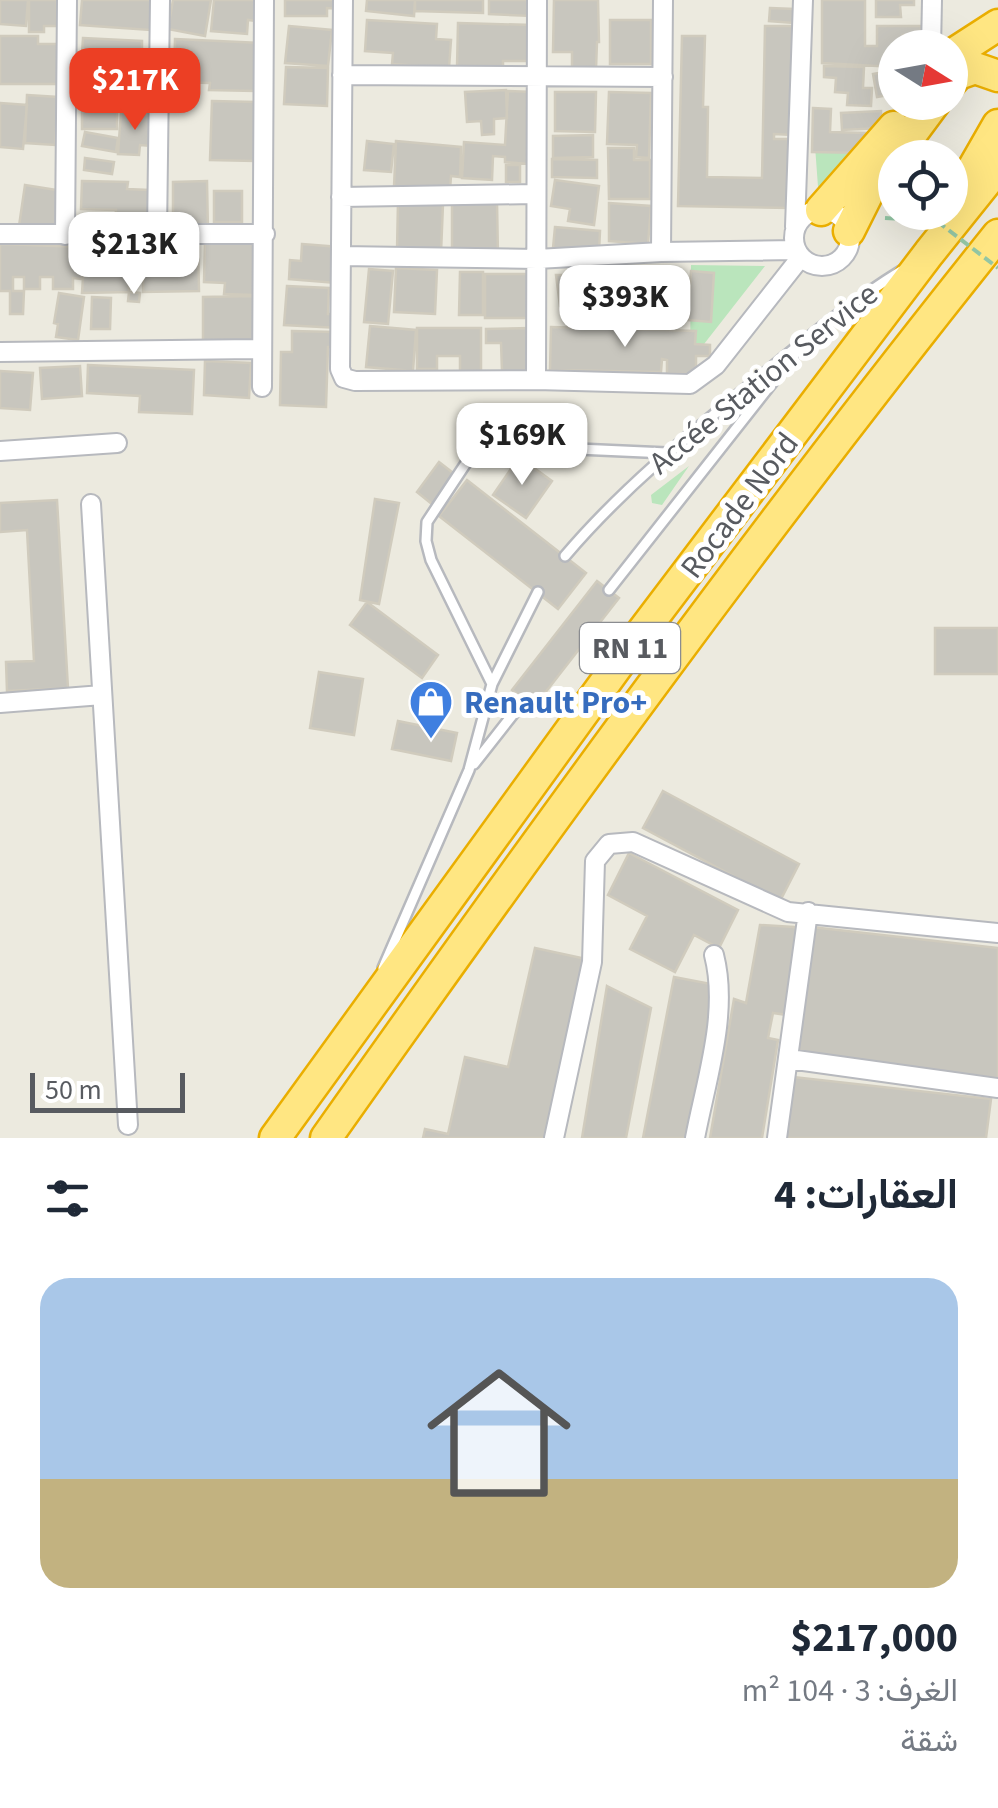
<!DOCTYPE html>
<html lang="ar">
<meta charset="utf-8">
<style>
body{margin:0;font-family:"Source Sans 3",Vazirmatn,sans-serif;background:#f6f6f7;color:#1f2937;direction:rtl;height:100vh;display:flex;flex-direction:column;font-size:38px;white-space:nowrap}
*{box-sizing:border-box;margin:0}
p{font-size:32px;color:#747a83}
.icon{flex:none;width:55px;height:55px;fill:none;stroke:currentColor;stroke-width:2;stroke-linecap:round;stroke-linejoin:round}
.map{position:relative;height:1138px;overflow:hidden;direction:ltr}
.drawer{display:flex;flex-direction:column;background:#fff;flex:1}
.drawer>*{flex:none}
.needle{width:65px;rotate:101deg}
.buttons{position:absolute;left:878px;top:30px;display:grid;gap:20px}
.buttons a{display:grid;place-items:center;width:90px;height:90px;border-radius:50%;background:#fff;box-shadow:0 10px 40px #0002;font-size:50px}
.scale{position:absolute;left:30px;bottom:25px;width:155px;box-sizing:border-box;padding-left:10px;border:5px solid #585b60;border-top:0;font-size:28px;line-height:35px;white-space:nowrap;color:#585b60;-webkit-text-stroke:8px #fff;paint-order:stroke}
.price{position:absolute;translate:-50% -85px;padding:0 22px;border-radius:20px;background:#fff;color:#222;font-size:32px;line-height:65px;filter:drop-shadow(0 2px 5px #0008)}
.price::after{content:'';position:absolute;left:50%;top:60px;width:30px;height:22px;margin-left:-15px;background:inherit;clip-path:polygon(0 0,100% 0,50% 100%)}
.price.on{background:#ec3f24;color:#fff}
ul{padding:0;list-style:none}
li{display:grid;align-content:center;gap:20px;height:530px;padding:0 40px}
li span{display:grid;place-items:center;height:310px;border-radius:30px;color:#555}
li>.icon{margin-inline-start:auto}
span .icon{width:180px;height:180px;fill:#fffc;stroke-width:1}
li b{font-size:42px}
h2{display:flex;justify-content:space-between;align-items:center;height:120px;padding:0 40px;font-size:42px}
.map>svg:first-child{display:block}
</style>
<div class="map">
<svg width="998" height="1138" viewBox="0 0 998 1138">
<rect width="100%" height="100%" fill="#eceadf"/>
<path fill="#bae5bc" d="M815 146H868L819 200Z
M691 265 765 266 690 362Z
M689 466 662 505 652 503 651 495Z"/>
<path fill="#c8c6be" stroke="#d0cbbd" stroke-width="2.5" d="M0 0H28L26 26 0 24Z
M29 0H57V26H44V32H29Z
M82 0H153L150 30 80 25Z
M173 0H211L205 36 168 29Z
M214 0H258L256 21 248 20 247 34 211 31Z
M285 0H339V9L327 8V16H285Z
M367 0H415L414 16 366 11Z
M415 0H483V13L415 11Z
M489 0H532V16L489 14Z
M554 0H598L599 42H597L596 69H572V52H553Z
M822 0H865V46H877V26H921V35H903L904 40 919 39V48H895V67L822 63Z
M876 0H914V5H900L901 17H876Z
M770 8 794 9 793 23 769 21Z
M367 20 437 24 436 39 451 40 449 68 392 64 393 53 365 51Z
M610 20H651V64H610Z
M458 23 532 25 531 61H503V69L457 68Z
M289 26 332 30 328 66 285 63Z
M765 26H794L792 135 774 134V139H790L789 208 678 206 682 36H705L703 107H708L707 177 762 178Z
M0 36H38V44H58L59 84H0Z
M83 38 142 41V50H154L152 88 80 84Z
M175 39 259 43 258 91 209 90 210 83 174 82Z
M824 66 864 67 863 88H872L871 106 847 105 848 93 835 92 836 78 824 77Z
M286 67 328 68 327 106 284 104Z
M895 70V94L877 97 873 74Z
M506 90 507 118 494 119V134L482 135 481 121 467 122 465 92Z
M508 91 533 92 528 164 505 162V157L493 156 492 180 462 178 464 142 505 145Z
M555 92H596L595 132 555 131Z
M609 92 651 93 649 158 636 157 637 145 607 144Z
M27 95 58 97 55 145 25 143Z
M82 98H95V106L117 105V129H82Z
M125 99 153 100 152 113 125 111Z
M212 101 258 102 256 161 210 160Z
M0 103 27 105 23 149 0 147Z
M813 108 831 109 830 132 866 133 865 153 812 152Z
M881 111V128L842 130 841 113Z
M121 112 153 115 151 146 140 145 139 155 118 154Z
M85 132 118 138 116 152 82 146Z
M593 135V157L553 158V136Z
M367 141 394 144 391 172 364 170Z
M396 141 461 147 460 177 451 176 450 190 394 187Z
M608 148H634V160H650V199H609Z
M85 158 114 162 112 174 84 170Z
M552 159 597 160V178L552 177Z
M506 165H520V182H506Z
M555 180 599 186 594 225 568 221 570 209 551 206Z
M82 181 128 182 127 189 149 190 148 222 115 221 116 210 81 209Z
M207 181 208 231H173V182Z
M25 185 63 191 57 232 19 226Z
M214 191H242V222H214Z
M398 202 443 204 441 253 397 251Z
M497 202 498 256H452V203Z
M609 203 651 206 648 244 609 241Z
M555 227 600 231 599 252 553 248Z
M205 241 257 243 254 295 224 294 225 283 204 282Z
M0 244 83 247 82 279 73 278V289H53V277H40V289H24V277H13V291H24L23 314H10V291H0Z
M302 244 339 247 336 283 289 279 290 260 301 261Z
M198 245 199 291 143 292V277L133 278 132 246Z
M85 246H112V251H129V292L82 293Z
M396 268 437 270 435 314 394 312Z
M369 269 393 271 388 324 364 322Z
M606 270 626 271 625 288 648 289 646 318 605 317Z
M691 271 714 273 711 322 688 320Z
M460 272H483V315H459Z
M627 272H646V284H627Z
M485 274H531L530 318H485Z
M556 275H602L601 322H576V306H560Z
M287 286 329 288 328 314H340L339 328 284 325Z
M652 288 669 290 666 315 648 312Z
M129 292 140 293 139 302 128 301Z
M59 293 84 297 78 340 56 337 58 324 54 323Z
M255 296V342H203V297Z
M92 297 111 298 110 329H91Z
M370 326 416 330 413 371 366 367Z
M551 327 696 331 695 344 710 345V356H696V374L667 373V360L662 359 661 372 550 370Z
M417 328H481V371H460V356H437V369H417Z
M530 328 531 370 502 371 501 343H486V329Z
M292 331 334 332V347H328L326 407 280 405 281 352H292Z
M205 361 251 363 249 398 204 395Z
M88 365 194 370 192 414 139 412 140 396 87 393Z
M80 366 82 396 42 399 40 368Z
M0 371 33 373 30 410 0 408Z
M519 457 552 481 526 518 493 495Z
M439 462 461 479 438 509 417 492Z
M467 480 586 573 558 609 439 516Z
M375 499 399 503 379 604 360 600Z
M57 500 68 688 7 691 6 662 34 661 27 530 0 532V503Z
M597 581 619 598 534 707 512 690Z
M367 602 438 655 422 678 350 625Z
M935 628H998V674H935Z
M319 672 363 679 354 735 310 728Z
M398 721 457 733 451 761 392 749Z
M663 791 799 864 780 901 643 828Z
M629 853 738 910 719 948 694 935 675 972 630 949 647 916 608 895Z
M760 925 794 927 798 932 787 1015 773 1013 768 1038 778 1040 762 1138H710L734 999 746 1003Z
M811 927 998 948V1078L796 1055Z
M535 948 586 959 545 1138H423L425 1129 448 1134 465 1057 508 1067Z
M674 977 716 985 688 1138H643Z
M607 986 651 1008 626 1138H582Z
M793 1077 991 1099 986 1138H786Z"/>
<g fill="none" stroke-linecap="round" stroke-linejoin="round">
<defs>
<path id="service" d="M565 556C621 490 687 436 755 381 803 342 849 303 901 271
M609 590 798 350
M492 684 431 560 426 541 427 522 468 460 489 450 511 446 667 453
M474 764 525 699
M383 968 469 770 492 684 538 592"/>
<path id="minor" d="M343 0 340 369 344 378 355 381 536 380 690 384 716 365 801 257
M931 48 932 0
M342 75 663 77
M341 197 534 194
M794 238a28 28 0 1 1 56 0a28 28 0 1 1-56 0Z
M795 227 803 0
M0 234H265
M157 234 160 0
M65 235 67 0
M661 252 663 0
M341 256 537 259 661 252 796 250
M0 352 261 349
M536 380 537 0
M262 387 264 0
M0 451 117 443
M91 504 128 1125
M0 703 102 695
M789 1059 998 1088
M554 1138 592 962 595 861 609 844 633 842 788 912 998 933
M695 1138C706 1080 729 1013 714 955
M777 1138 808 912"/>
<path id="motorway" d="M950 56 998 25
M950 83 958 74 975 68 998 76
M955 200 998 125
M821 210 894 127
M849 231 869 191 935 102
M275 1138 636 640 929 253 998 167
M326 1138C543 831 763 528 998 235"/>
</defs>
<use href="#service" stroke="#b7b9be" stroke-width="14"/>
<use href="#minor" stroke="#b7b9be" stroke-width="22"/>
<use href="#motorway" stroke="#eaae00" stroke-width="35"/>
<path stroke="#93c6a4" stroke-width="4" stroke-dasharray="10 5" stroke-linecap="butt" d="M885 218 917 220 922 212"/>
<use href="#service" stroke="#fff" stroke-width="9"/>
<use href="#minor" stroke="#fff" stroke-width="18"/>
<use href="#motorway" stroke="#ffe682" stroke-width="30"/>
<path stroke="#93c6a4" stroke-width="4" stroke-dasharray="10 5" stroke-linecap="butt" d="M925 212 998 268"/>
</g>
<defs>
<symbol id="shop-pin" viewBox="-11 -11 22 30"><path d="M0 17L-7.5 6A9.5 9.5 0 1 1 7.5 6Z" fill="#3f7fe0" stroke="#fff"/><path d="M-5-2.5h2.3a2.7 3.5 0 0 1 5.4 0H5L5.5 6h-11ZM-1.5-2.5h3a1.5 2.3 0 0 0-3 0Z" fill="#fff"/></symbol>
</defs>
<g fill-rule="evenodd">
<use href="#shop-pin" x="406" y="677" width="50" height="68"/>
</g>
<g text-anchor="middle" stroke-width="10" stroke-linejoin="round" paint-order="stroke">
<rect fill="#fff" stroke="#8a8c90" stroke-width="2.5" x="580" y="623" width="100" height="50" rx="8"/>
<g font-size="30" font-weight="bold" fill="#585b60">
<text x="630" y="658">RN 11</text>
</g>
<g font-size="32" fill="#585b60" stroke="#fff">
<text transform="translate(763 378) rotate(-39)" y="11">Accée Station Service</text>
<text transform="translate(739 505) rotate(-53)" y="11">Rocade Nord</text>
</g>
<g font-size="32" font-weight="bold" fill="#366cbe" stroke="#fff" text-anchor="start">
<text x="464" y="713">Renault Pro+</text>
</g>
</g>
</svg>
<div class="buttons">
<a><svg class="needle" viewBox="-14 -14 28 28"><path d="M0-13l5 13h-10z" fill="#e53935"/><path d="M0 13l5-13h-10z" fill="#747a83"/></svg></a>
<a><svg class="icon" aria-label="locate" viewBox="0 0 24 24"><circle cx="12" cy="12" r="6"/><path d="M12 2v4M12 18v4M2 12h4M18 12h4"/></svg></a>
</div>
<div class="scale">50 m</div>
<b class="price on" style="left:135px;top:133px">$217K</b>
<b class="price" style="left:134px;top:297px">$213K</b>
<b class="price" style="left:625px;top:350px">$393K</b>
<b class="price" style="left:522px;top:488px">$169K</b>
</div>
<section class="drawer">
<h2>العقارات: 4<svg class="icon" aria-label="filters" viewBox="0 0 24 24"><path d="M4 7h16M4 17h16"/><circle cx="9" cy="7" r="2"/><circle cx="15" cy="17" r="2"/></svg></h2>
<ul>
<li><span style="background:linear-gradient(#a9c7e8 65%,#c2b280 0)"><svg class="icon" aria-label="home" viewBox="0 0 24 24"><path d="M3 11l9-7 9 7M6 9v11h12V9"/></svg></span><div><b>$217,000</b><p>الغرف: 3 · 104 m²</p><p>شقة</p></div></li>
</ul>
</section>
